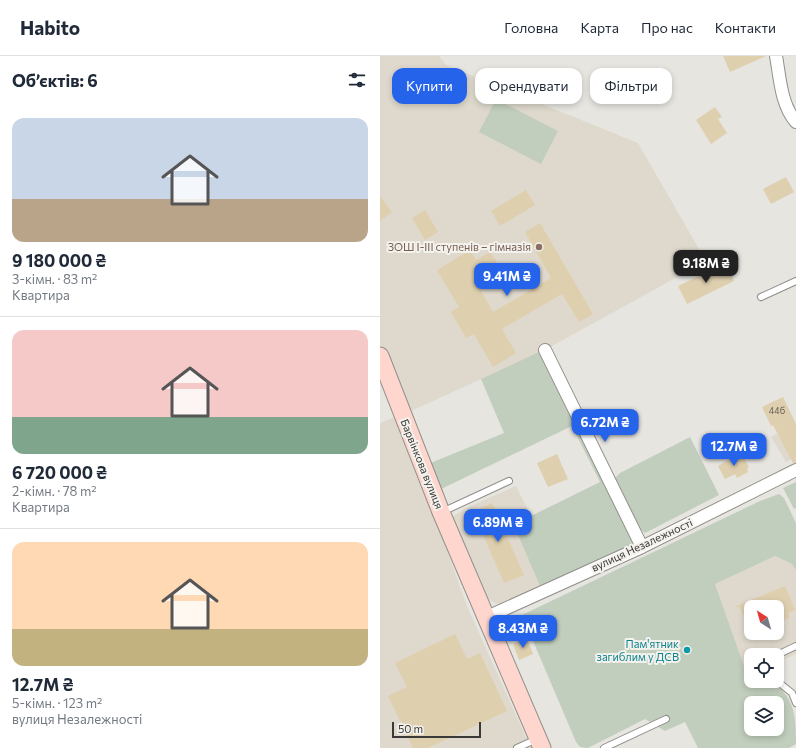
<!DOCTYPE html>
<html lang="uk">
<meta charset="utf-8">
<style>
body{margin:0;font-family:Commissioner,sans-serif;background:#f6f6f7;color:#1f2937;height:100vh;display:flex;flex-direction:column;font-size:15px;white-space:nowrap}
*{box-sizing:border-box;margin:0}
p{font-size:13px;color:#747a83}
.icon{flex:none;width:22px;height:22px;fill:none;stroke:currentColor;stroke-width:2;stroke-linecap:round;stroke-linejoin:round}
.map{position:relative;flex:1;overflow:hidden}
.panel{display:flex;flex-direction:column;background:#fff;width:380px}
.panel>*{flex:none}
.guide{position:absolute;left:12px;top:12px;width:344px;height:36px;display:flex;gap:8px}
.needle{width:26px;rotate:323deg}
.buttons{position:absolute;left:364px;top:544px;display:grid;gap:8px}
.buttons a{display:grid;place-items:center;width:40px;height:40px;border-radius:8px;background:#fff;box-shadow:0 2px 6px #0003;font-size:20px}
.scale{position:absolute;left:12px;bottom:10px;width:89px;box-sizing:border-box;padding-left:4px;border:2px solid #3b3a39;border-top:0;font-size:11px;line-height:14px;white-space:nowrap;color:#3b3a39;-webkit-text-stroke:3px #f4f2ed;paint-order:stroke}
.price{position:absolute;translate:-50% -34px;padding:0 9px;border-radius:8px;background:#2563eb;color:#fff;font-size:13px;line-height:26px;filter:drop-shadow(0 1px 2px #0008)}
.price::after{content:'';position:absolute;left:50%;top:24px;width:12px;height:9px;margin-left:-6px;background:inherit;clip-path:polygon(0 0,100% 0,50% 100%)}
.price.selected{background:#222;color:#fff}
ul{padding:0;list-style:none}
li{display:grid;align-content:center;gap:8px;height:212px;padding:0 12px}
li+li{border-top:1px solid #e0e1e3}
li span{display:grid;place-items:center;height:124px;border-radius:12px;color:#555}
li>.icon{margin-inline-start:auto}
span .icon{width:72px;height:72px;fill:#fffc;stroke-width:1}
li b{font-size:17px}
h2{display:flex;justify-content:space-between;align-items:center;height:48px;padding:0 12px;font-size:17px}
.tag{padding:0 14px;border-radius:12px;background:#fff;box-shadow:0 2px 6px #0003;font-size:14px;line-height:36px}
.tag.selected{background:#2563eb;color:#fff}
header{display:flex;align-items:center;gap:24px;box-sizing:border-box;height:56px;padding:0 20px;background:#fff;border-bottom:1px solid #e0e1e3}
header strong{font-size:19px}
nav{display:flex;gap:22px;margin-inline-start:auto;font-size:14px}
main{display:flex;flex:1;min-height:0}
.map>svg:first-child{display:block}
</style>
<header>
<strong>Habito</strong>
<nav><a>Головна</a><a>Карта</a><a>Про нас</a><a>Контакти</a></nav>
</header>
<main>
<section class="panel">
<h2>Об’єктів: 6<svg class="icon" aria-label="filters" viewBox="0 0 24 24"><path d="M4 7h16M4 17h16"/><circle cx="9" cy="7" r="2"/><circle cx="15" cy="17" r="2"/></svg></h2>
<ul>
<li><span style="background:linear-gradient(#c9d6e8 65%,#b9a48a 0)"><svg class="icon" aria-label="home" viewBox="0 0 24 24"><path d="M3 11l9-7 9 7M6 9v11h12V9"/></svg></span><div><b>9 180 000 ₴</b><p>3-кімн. · 83 m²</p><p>Квартира</p></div></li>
<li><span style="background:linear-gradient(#f6c9c9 70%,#7fa58c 0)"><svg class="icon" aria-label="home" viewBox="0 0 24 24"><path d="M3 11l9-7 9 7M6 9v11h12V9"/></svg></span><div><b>6 720 000 ₴</b><p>2-кімн. · 78 m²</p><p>Квартира</p></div></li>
<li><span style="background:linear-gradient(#ffd9b3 70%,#c2b280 0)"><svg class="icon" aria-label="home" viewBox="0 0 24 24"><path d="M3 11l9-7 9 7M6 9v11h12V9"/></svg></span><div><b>12.7M ₴</b><p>5-кімн. · 123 m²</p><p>вулиця Незалежності</p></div></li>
</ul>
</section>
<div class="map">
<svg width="416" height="692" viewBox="0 0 416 692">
<rect width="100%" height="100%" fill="#e7e5e0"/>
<path fill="#dfd9cd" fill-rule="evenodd" d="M0 0H59L66 9 258 87 326 205 165 294 22 359 52 453 87 550 151 692H0V367L22 358 0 300Z
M416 368V401L406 406 391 381Z
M136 430 151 460 136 472 160 530 119 549 111 545 103 537 70 464 74 460 86 452Z
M395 500 412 508 416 514V598L397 607V599H371V614L364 610 335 528ZM371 551H397V577H371Z"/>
<path fill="#c1cebd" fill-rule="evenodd" d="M116 43 178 75 161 108 99 76Z
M161 295 255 484 251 489 160 530 135 472 151 460 220 426 192 370 57 435 48 408 124 377 101 323Z
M310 381 339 439 265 477 260 473 235 422 240 417Z
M416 426V452L414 453 403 432Z
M399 438 404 442 416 467V514L412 508 395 500 335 528 364 610 371 614V625H392C397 629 402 634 406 639 416 652 416 672 416 688L409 692H318L305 666 285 675 265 663 208 692 200 691 196 686 142 559 380 445ZM371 647H397V673H371Z"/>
<path fill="#decfaf" d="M343 0H386L350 16Z
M335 51 342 61 338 63 347 77 331 88 316 64Z
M406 121 414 136 391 148 383 133Z
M146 134 155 149 120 170 111 155Z
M0 140 12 156 0 165Z
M45 154 58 176 45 184 32 162Z
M160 167 213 258 199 266 182 238 122 273 136 297 113 311 94 278 86 282 71 256 79 251 57 214 90 194 96 204 110 196 117 206 93 220 113 256 171 222 145 176Z
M346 207 354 225 307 248 298 230Z
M403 341 416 368V407H413L393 369 391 370 382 351Z
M361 397 369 411 367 413 368 416 357 422 355 418 345 423 338 410Z
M177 398 188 423 168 431 157 407Z
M112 447 144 519 124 527 93 456Z
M405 530 415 554 408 557 410 561 397 567V551H371V577L360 551H354Z
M75 578 87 603 100 597 127 655 48 692H33L8 640 27 631 15 607Z
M147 582 153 598 139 604 133 588Z"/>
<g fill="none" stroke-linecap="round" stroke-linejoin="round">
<defs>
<path id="lane" d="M381 241 416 225
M62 456 129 425
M397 599 416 590
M397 625 412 637 416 647
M137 692 157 683
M224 692 286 663"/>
<path id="street" d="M396 0C400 22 401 49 416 66
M165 294 262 491
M107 561 262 491 416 414"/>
<path id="secondary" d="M0 300 61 456 162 692"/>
</defs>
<use href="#lane" stroke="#918f8a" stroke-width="8"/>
<use href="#street" stroke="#918f8a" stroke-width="14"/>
<use href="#secondary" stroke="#918f8a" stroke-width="19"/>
<use href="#lane" stroke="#fff" stroke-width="6"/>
<use href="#street" stroke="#fff" stroke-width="12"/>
<use href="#secondary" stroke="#fed6cd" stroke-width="17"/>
</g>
<circle fill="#8d6e63" stroke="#f4f2ed" stroke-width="1.5" cx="159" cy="191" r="4"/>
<circle fill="#0f9aa8" stroke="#f4f2ed" stroke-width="1.5" cx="307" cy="594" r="4"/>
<g text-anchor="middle" stroke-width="4" stroke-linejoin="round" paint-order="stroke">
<g font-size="9" fill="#645f56">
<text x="397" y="358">44б</text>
</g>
<g font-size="11" fill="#785e54" stroke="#f4f2ed" text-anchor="end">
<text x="151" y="195">ЗОШ І-ІІІ ступенів – гімназія</text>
</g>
<g font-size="11" fill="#3b3a39" stroke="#f4f2ed">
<text transform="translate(42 408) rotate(68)" y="4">Барвінкова вулиця</text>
<text transform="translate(262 489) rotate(-25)" y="4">вулиця Незалежності</text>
</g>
<g font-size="11" fill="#0d838f" stroke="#f4f2ed" text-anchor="end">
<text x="299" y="592">Пам'ятник<tspan x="299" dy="13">загиблим у ДСВ</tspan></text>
</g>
</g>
</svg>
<div class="buttons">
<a><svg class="needle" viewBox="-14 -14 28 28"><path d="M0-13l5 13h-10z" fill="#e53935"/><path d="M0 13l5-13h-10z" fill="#747a83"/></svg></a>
<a><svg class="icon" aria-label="locate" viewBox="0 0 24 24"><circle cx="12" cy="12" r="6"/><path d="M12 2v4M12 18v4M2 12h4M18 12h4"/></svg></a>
<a><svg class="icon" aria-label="layers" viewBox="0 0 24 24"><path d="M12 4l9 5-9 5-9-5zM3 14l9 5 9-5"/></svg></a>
</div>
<div class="scale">50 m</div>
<b class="price selected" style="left:326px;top:228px">9.18M ₴</b>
<b class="price" style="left:127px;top:241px">9.41M ₴</b>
<b class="price" style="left:225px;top:387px">6.72M ₴</b>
<b class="price" style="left:354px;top:411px">12.7M ₴</b>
<b class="price" style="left:118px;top:487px">6.89M ₴</b>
<b class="price" style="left:143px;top:593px">8.43M ₴</b>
<div class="guide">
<a class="tag selected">Купити</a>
<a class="tag">Орендувати</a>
<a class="tag">Фільтри</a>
</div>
</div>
</main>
